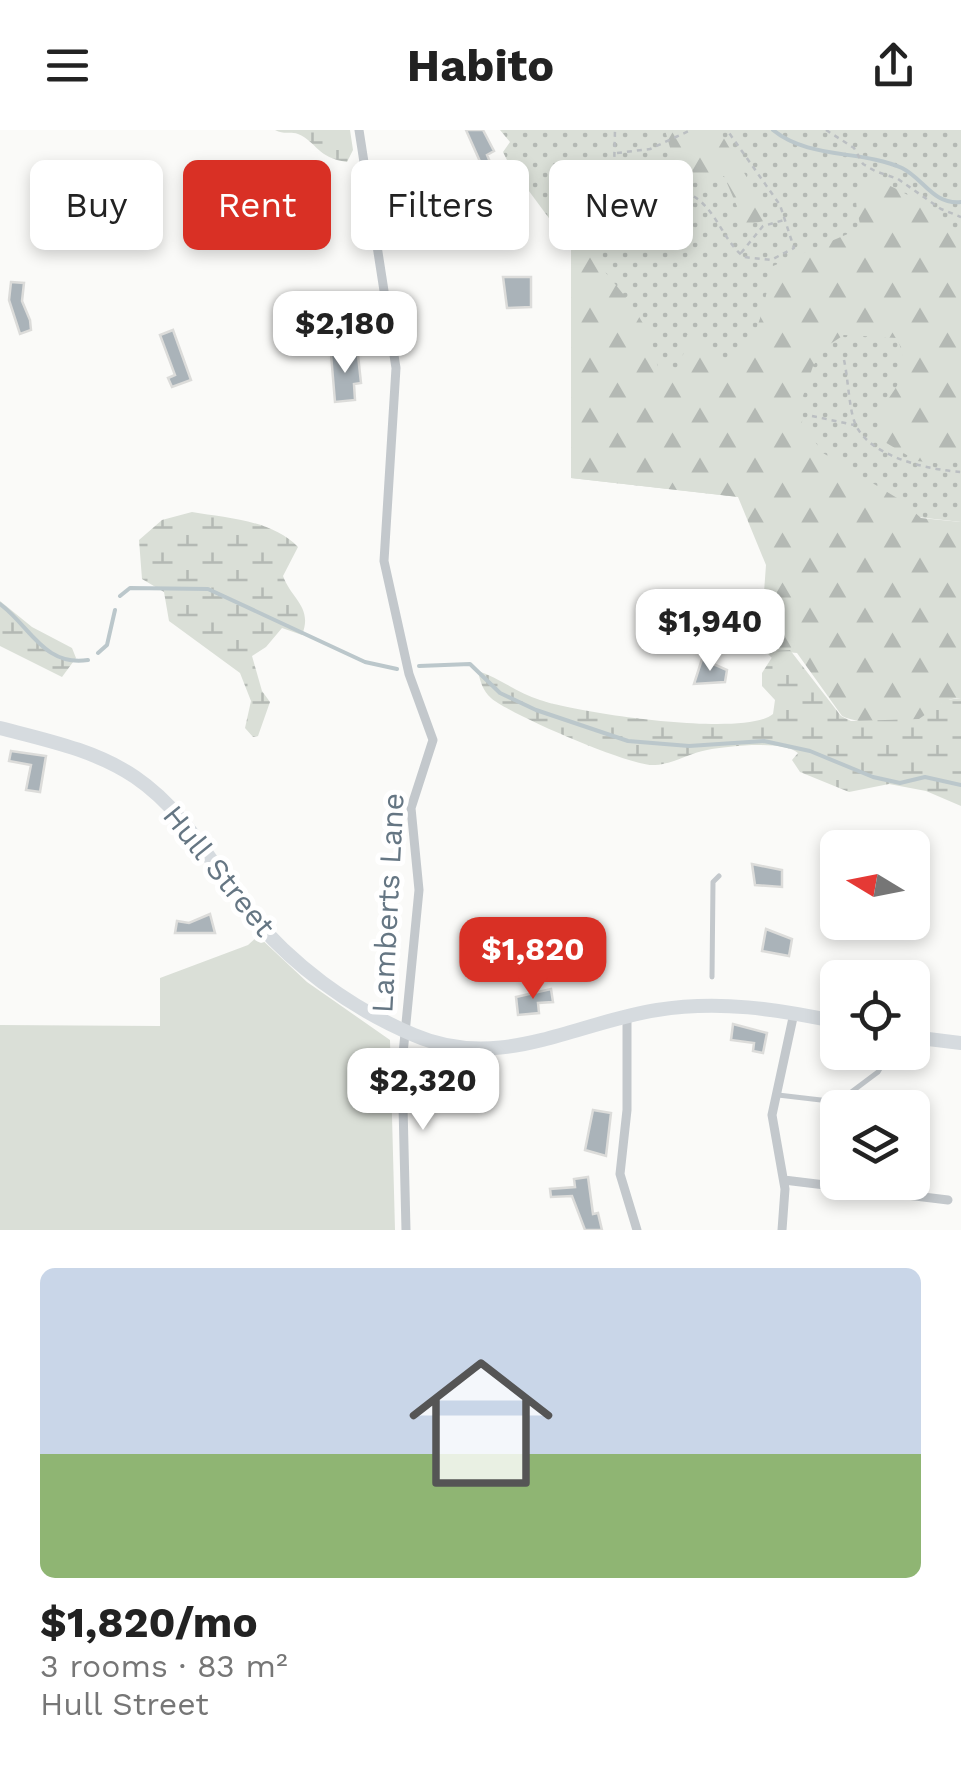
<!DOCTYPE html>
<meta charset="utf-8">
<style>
body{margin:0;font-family:"Work Sans",sans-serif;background:#f6f6f6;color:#222;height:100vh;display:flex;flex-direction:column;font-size:38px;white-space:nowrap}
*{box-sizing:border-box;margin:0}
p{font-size:32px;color:#767676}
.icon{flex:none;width:55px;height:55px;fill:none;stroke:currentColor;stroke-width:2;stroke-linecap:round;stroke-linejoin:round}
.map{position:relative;height:1100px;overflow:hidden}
.panel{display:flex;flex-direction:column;background:#fff;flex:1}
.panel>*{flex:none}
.banner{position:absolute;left:30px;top:30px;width:902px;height:90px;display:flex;gap:20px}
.needle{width:65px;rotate:280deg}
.fabs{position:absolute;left:820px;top:700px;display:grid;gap:20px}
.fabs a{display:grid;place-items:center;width:110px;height:110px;border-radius:15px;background:#fff;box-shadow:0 5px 15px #0003;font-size:50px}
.price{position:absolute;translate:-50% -85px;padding:0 22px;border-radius:20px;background:#fff;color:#222;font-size:32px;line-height:65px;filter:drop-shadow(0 2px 5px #0008)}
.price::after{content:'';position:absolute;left:50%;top:60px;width:30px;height:22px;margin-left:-15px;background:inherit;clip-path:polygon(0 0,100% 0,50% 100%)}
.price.on{background:#d93025;color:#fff}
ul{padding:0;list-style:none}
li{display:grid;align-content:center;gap:20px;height:530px;padding:0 40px}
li+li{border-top:2px solid #e0e0e0}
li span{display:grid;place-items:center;height:310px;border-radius:15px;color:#555}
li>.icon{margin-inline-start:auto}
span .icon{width:180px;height:180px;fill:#fffc;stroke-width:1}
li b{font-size:42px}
.pill{padding:0 35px;border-radius:15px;background:#fff;box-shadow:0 5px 15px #0003;font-size:35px;line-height:90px}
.pill.on{background:#d93025;color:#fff}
header{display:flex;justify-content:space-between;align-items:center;height:130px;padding:0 40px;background:#fff;font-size:45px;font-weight:700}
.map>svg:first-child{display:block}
</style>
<header><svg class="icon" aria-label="menu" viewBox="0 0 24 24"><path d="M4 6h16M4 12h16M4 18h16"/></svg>Habito<svg class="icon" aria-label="share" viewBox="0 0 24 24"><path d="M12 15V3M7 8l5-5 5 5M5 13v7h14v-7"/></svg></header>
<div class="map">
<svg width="961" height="1100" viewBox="0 0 961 1100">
<defs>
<pattern id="grass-dots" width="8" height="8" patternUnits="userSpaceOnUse" patternTransform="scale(2.5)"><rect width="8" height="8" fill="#dadfd7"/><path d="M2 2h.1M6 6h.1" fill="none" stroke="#b4b9b4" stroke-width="1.8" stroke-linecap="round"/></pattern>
<pattern id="forest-firs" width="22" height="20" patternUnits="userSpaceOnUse" patternTransform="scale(2.5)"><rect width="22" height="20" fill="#dadfd7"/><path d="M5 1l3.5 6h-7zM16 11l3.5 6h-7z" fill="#b4b9b4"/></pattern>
<pattern id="wetland-marsh" width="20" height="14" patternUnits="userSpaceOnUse" patternTransform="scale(2.5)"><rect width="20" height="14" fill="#dadfd7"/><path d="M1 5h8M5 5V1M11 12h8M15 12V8" fill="none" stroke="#b4b9b4"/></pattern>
</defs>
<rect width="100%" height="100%" fill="#fafaf8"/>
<path fill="url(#grass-dots)" d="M500 0H961V392L571 348V118L509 34 503 22 510 12Z"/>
<path fill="url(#forest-firs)" d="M665 0H719L753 58 764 91 745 95 724 46 695 49 671 21Z
M868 47C894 55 950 85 961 111V318L944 334 917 331 883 311C865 265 921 264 897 208L844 205 827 216 813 236 803 266 802 293 823 323 902 371 921 388 961 392V568C942 567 936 582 920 589 903 597 858 594 842 586L797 523 776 521 772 528 760 516 766 435 738 367 571 348V118L586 119C616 157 654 191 658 241L669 242 681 235 687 205C699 210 706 224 718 228 758 242 766 156 773 136L850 103 860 94C855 71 853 67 868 47Z"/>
<path fill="url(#wetland-marsh)" d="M275 0H350L353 20 347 32C317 28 317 12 298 4 290 1 284 5 275 0Z
M192 382C227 388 272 390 298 417L283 446C292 470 313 477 302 505L282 498 266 517 252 526 262 561 270 572 258 606 253 607 245 598 251 571 240 543 169 491 164 462 142 449 139 410 162 390Z
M0 471 32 497 72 518 76 528 62 547 0 516Z
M790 520 841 586 851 591 919 589 946 570 961 568V676L926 661 889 654 849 662 800 642 792 630 798 623C782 610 729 616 707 620 690 623 673 634 655 635 633 638 509 584 491 568 483 561 480 551 478 541 499 548 518 563 540 570 577 583 746 608 773 584L775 570 762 556V543L776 521Z"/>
<path fill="#dadfd7" d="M258 806 307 852 390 910 395 1100H0V895L160 896V848L248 815Z"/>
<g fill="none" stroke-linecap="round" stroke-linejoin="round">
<path stroke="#bbc7cb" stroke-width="4" d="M773 0C808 29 862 20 902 38 924 49 933 75 961 72
M120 466 130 458 208 459 365 532 397 539
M0 474C30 496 44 537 88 530
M98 523 107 515 115 480
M419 536 470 534 500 563 536 580 628 611 689 616 764 611 810 621 873 647 900 653 925 647 961 655"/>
</g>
<path fill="#aab3b9" stroke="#dcdcda" stroke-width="2.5" d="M466 0H483L494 21 487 25 497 48 480 56 482 36Z
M249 70 258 115 241 118 238 82 229 76 230 72Z
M503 147H531V177L507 178Z
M11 152 24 153 22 171 30 190 31 200 20 204 9 170Z
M173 200 191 250 172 257 168 248 175 245 160 205Z
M349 223 358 225 361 253 354 254 355 270 335 272 331 224Z
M702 529 727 540 725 552 694 554Z
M11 621 46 626 40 662 26 660 31 635 9 631Z
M752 734 782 740V757L755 755Z
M210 784 215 803H175L177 791 189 793Z
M766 799 792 809 789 826 762 821Z
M551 859 553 872 538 873 539 883 518 885 516 867Z
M733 894 767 903 763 923 753 921 754 913 731 910Z
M593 980 611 983 606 1026 585 1020Z
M588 1047 593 1084 598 1083 602 1100H585L572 1066 551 1067 550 1059 575 1057 574 1049Z"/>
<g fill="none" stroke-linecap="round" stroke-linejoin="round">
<path stroke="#bbbfc2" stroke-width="2.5" stroke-dasharray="5 5" stroke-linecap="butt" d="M826 0 854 18 863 34 875 41 898 49 941 79 961 87
M617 23 650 19 691 0
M675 60C714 65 719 108 744 127L771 130 794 118 780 75 727 0
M596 72 614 41 615 0
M741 123 763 96 784 90
M844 230C848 247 849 279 855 293 868 327 930 340 961 342
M812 286 854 295"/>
<path stroke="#c3c8cc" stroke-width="5" d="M712 847 713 752 719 746
M778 965 838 972 878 942 890 922"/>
<path stroke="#c3c8cc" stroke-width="9" d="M359 0 396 238 384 431 409 544 433 610 411 678 419 760 402 934 406 1100
M627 886V980L620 1044 637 1100
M784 1050 948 1070
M782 1100 785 1059 772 985 794 883"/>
<path stroke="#d6dbdf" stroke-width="14" d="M0 598C46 610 95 620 135 647 185 681 210 732 246 779 290 834 350 878 414 905 500 942 574 893 657 880 719 870 777 879 838 892
M912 907 961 913"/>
</g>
<g text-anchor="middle" stroke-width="10" stroke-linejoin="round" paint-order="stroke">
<g font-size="30" fill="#657683" stroke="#fff">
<text transform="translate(219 741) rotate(51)" y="10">Hull Street</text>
<text transform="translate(388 773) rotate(-87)" y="10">Lamberts Lane</text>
</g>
</g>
</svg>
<div class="fabs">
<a><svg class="needle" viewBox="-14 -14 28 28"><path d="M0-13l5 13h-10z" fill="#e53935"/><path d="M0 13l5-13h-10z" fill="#767676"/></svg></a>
<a><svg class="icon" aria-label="locate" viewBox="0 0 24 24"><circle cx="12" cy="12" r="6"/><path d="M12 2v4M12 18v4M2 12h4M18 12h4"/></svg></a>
<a><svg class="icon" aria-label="layers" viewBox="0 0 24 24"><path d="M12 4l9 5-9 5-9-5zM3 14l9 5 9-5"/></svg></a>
</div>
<b class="price" style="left:345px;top:246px">$2,180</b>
<b class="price" style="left:710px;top:544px">$1,940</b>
<b class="price on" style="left:533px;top:872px">$1,820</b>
<b class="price" style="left:423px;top:1003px">$2,320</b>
<div class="banner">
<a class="pill">Buy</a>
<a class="pill on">Rent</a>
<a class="pill">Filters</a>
<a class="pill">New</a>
</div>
</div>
<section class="panel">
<ul>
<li><span style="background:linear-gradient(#c9d6e8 60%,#8fb573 0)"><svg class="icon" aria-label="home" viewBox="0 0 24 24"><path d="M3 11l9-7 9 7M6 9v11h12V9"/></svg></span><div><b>$1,820/mo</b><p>3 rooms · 83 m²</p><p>Hull Street</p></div></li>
</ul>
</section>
